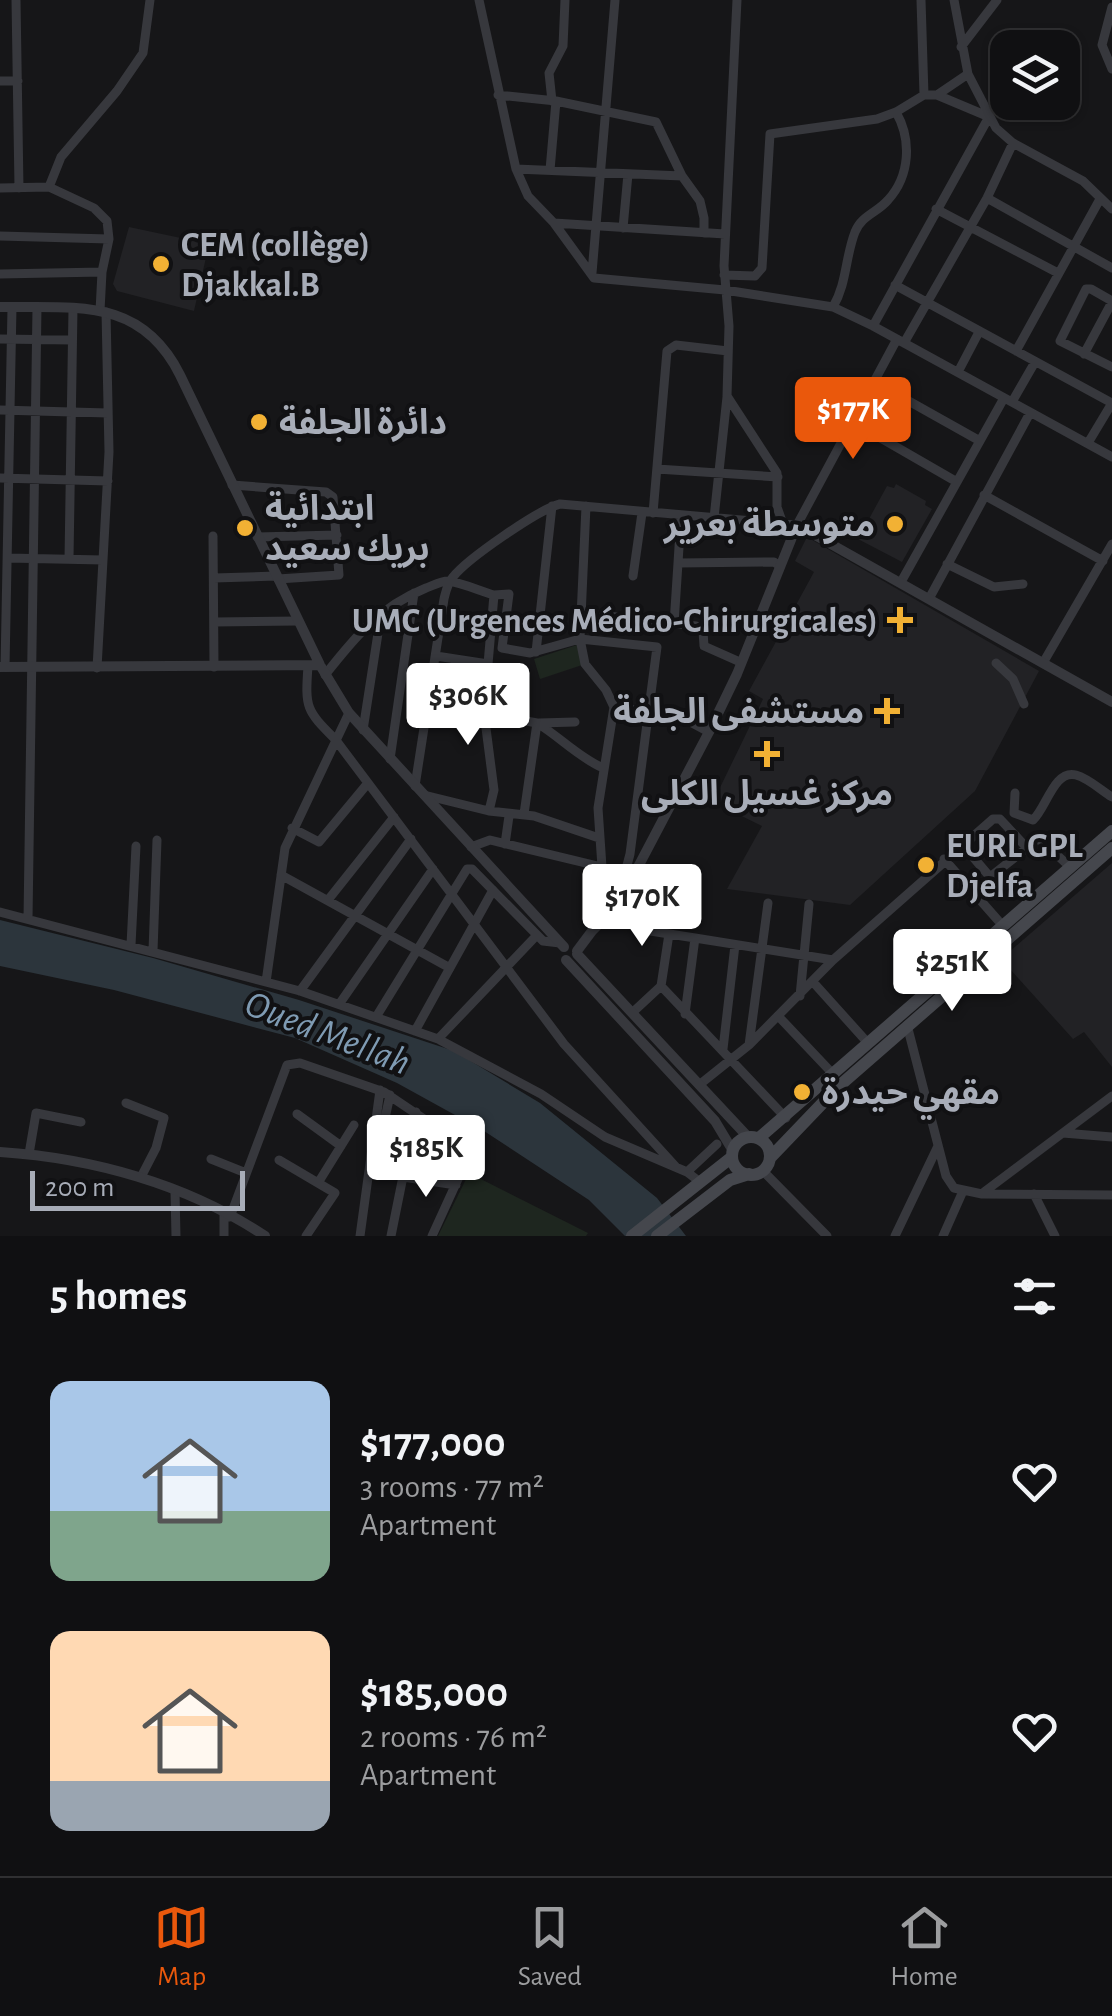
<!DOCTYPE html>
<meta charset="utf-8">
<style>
body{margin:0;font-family:"Alegreya Sans","Noto Sans Arabic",sans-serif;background:#19191b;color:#f1f3f6;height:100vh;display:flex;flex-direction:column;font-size:38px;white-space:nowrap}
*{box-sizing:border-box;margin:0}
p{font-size:32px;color:#9c9d9f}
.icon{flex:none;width:55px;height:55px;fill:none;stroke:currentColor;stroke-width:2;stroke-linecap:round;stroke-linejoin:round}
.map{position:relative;height:1236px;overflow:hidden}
.sheet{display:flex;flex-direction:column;background:#101012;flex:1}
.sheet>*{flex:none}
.tools{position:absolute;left:990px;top:30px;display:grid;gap:20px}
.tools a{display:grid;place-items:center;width:90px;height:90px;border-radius:20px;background:#101012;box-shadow:0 2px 8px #0004,0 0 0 2px #303032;font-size:50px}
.scale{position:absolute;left:30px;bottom:25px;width:215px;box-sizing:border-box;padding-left:10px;border:5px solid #a8adb8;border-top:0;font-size:28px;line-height:35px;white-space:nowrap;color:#a8adb8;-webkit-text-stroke:8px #111113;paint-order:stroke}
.price{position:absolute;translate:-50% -85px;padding:0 22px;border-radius:10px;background:#fff;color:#222;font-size:32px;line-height:65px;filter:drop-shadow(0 2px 5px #0008)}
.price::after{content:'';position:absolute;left:50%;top:60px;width:30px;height:22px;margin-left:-15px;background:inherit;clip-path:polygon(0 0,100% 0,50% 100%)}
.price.on{background:#ea580c;color:#fff}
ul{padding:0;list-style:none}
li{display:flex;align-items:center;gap:30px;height:250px;padding:0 50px}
li span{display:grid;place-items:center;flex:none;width:280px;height:200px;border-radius:20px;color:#555}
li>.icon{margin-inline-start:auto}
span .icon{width:120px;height:120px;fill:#fffc;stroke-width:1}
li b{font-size:42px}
h2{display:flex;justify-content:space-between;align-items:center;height:120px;padding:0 50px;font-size:42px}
.tabs{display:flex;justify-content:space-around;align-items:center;height:140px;border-top:2px solid #303032;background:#101012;font-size:28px;color:#9c9d9f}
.tabs a{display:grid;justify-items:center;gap:5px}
.tabs .on{color:#ea580c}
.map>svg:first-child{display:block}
</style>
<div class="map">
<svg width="1112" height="1236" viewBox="0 0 1112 1236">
<rect width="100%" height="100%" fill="#161618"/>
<path fill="#222225" d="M129 227 209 244 194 311 117 291 113 284Z
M896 484 926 501 925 505 932 509 902 562 858 539 887 486 894 488Z
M807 537 1039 671 975 791 850 905 727 889 762 826 713 802 763 699 749 691 814 572 795 561Z
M1112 863V1067L1084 1032 1073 1039 1001 959Z
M648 879 677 881 670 927 641 923Z"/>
<path fill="#1e261f" d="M577 645 582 665 540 679 534 659Z
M469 1173 588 1233 586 1236H438Z"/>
<path fill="#2c353c" d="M0 920 153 958 299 1000 454 1051 540 1103 657 1198 686 1236H625L589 1200 484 1131 397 1083 295 1038 114 990 0 966Z"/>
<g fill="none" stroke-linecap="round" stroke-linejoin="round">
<path stroke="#37383d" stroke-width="9" d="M16 0 19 188
M479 0 516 169 528 196 554 223 594 278 725 290 833 307 873 326 1112 457
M737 0 724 266 729 326 727 396 777 473V507L783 524
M921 0 924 95
M954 0 968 74 996 128 1013 143 1083 181 1112 209
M1112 7 1102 45 1112 69
M961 47 997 0
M0 81H18
M498 95 556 101 656 122 682 176 700 201 704 218V233
M937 95 968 74
M552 101 549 73 563 46 565 0
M516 169 682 176
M550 170 556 101
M49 187 61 157 117 91 143 53 150 0
M0 188 49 187 94 208 107 221 109 239 102 272 100 311
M987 198 1112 268
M936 209 1058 273
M554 223 725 234
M623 228 628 174
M0 236 109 239
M592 273 615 0
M0 274 102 272
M724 275 755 276 762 268 770 134 877 119 896 112 924 95H937L987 116
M895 285 1112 403
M1112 301 1091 289H1086L1060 341 1112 367
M833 307C847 283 845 258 855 232 862 215 877 213 888 200 910 176 912 140 896 112
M873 326 990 115
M0 339 72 340
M904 343 987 198 1013 143
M1016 351 1100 199
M1084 354 1112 302
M958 372 979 332
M873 381 980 441
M1012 402 1035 362
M0 410 108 413
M853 422 957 482
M1088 443 1112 403
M657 469 778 477
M0 478 108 481
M232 485 326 492 333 497 339 575 278 579
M984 495 1103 561
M586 506 580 639 585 664 606 690 614 707 598 808 602 867 613 909 629 923 644 930 695 938
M653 513 667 351 676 345 728 351
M714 518 727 397
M213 536 214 667
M257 537 337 535
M8 558 103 560
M69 559 73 308
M678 563 681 515
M947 564 994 587 1023 584
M633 576 642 513
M214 578 276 576
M901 582 1004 398
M930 597 1030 413
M581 613 696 626 703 631 704 646 740 662
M214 622 298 621
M674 624 678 563 774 562 780 566
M536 652 552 506
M436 656 488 664 494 595 509 594 502 648 530 653 580 639 657 647 630 854 626 869 609 892
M996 663 1013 679 1024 704
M1043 663 1112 544
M308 666C305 708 306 710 335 739L564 1044 676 1167
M5 667 12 307
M97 668 109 452 106 312
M325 675C355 637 379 607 426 588 432 586 441 581 448 581 463 583 480 591 494 595
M614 707 681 717 709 732
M483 713 537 723 524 814
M537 723C560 737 578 757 603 768
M539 723 575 722
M363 730 381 614
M390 759 414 593
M415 786 444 599C446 591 447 584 453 577 467 559 539 509 560 504L797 525 897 339
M1015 793 1014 813 1033 820C1046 809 1054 769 1076 775 1088 778 1102 791 1112 797
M424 795 489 811 494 790 483 705 488 664
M489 811 534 816 599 838
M292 828 319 842 368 783
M505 844 509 816
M962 844 990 877 1027 848
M471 847 490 840 602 867
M944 859 1003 926
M281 875 450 968
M328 900 394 817
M0 912 300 991 438 1039 541 1094 605 1137 687 1172 700 1182
M28 919 37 307
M131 945 136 846
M153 951 157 840
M266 982 285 848 349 713
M813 982 867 1042
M661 986 786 1118
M300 991 411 839
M800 996 809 904
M340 1003 433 869
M633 1012 661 986 669 934
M685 1014 695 938 833 960
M376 1017 467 869H472L543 941 560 943
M779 1017 833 1074
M907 1025 946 1176 954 1188 982 1194 1112 1195
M415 1031 493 890
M438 1039 537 935
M749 1045 768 903
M723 1049 735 945
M699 1085 749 1045 833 960 993 819H1000L1027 848 1035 840H1041L1071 868
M126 1103 164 1118 156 1148 141 1177
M297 1114 341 1146
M1063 1133 1112 1137
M29 1154 36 1113 81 1122
M211 1159 246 1173
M279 1160 335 1193 306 1236
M373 1160 378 1151 390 1095
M763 1171 827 1236
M687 1172 717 1144
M403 1177 456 1185
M318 1183 354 1125
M175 1192 176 1236
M984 1192 1112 1096
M1034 1194 1055 1236
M224 1214V1236
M230 1217 287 1065 300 1063 384 1092 467 1148 464 1166 432 1236
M360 1236 380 1090
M391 1236 416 1112
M895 1236 938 1146
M943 1236 963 1191"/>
<path stroke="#37383d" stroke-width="10" d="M0 307C76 308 141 297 180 375L320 665 349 713 564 947
M0 667 320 665
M577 951 592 931 618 905 709 732 737 674 797 525 1112 702
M577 954 748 1137
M566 960 715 1121 733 1151
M0 1152C92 1158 187 1184 265 1236"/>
<path stroke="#45474d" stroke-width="12" d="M732 1156a19 19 0 1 1 38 0a19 19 0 1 1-38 0Z
M759 1138 1112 831
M770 1158 838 1087 1112 848
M632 1236 732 1157
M657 1236 730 1180 749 1174"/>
</g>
<g fill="#f2b134" stroke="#111113" stroke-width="4">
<circle cx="161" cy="264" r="10"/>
<circle cx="259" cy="422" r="10"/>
<circle cx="895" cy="524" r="10"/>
<circle cx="245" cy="528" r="10"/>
<path d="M895 605h10v10h10v10h-10v10h-10v-10h-10v-10h10z"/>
<path d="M882 696h10v10h10v10h-10v10h-10v-10h-10v-10h10z"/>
<path d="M762 739h10v10h10v10h-10v10h-10v-10h-10v-10h10z"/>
<circle cx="926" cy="865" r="10"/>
<circle cx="802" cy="1092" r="10"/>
</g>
<g text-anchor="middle" stroke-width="8" stroke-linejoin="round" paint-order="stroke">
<g font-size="35" font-weight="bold" fill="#a8adb8" stroke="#111113" text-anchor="start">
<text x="181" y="256">CEM (collège)<tspan x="181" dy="40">Djakkal.B</tspan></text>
<text x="279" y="434">دائرة الجلفة</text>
<text x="265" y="520">ابتدائية<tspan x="265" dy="40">بريك سعيد</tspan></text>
<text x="875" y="536" text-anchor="end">متوسطة بعرير</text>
<text x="878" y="632" text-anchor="end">UMC (Urgences Médico-Chirurgicales)</text>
<text x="864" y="723" text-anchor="end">مستشفى الجلفة</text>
<text x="767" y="805" text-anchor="middle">مركز غسيل الكلى</text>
<text x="946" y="857">EURL GPL<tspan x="946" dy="40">Djelfa</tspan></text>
<text x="822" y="1104">مقهي حيدرة</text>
</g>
<g font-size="38" font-style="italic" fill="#7f9bb3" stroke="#111113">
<text transform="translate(328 1032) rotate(21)" y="13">Oued Mellah</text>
</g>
</g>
</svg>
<div class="tools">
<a><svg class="icon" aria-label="layers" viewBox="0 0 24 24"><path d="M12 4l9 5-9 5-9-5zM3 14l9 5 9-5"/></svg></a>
</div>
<div class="scale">200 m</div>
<b class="price on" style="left:853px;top:462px">$177K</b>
<b class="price" style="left:468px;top:748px">$306K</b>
<b class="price" style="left:642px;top:949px">$170K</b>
<b class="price" style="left:952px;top:1014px">$251K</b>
<b class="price" style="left:426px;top:1200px">$185K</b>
</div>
<section class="sheet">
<h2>5 homes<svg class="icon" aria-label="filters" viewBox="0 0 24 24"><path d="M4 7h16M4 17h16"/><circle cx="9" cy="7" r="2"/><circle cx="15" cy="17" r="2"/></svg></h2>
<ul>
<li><span style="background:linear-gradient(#a9c7e8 65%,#7fa58c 0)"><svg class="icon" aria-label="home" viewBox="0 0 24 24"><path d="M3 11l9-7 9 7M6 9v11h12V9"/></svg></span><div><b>$177,000</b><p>3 rooms · 77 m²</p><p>Apartment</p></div><svg class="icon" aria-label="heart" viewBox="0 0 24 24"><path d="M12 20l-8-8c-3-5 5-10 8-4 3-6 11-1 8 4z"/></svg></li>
<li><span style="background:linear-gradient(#ffd9b3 75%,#9aa5b1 0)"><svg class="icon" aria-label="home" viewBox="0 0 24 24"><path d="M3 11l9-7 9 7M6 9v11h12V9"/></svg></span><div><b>$185,000</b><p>2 rooms · 76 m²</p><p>Apartment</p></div><svg class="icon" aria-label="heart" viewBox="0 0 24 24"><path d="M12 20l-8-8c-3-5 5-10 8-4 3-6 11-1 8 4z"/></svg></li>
</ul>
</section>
<nav class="tabs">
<a class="on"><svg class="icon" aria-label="map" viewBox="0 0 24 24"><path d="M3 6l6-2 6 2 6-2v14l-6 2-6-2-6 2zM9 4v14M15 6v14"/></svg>Map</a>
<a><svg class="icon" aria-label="saved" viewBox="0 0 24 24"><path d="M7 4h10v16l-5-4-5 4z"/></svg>Saved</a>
<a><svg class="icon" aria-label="home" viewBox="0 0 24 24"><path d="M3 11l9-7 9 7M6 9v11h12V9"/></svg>Home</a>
</nav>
